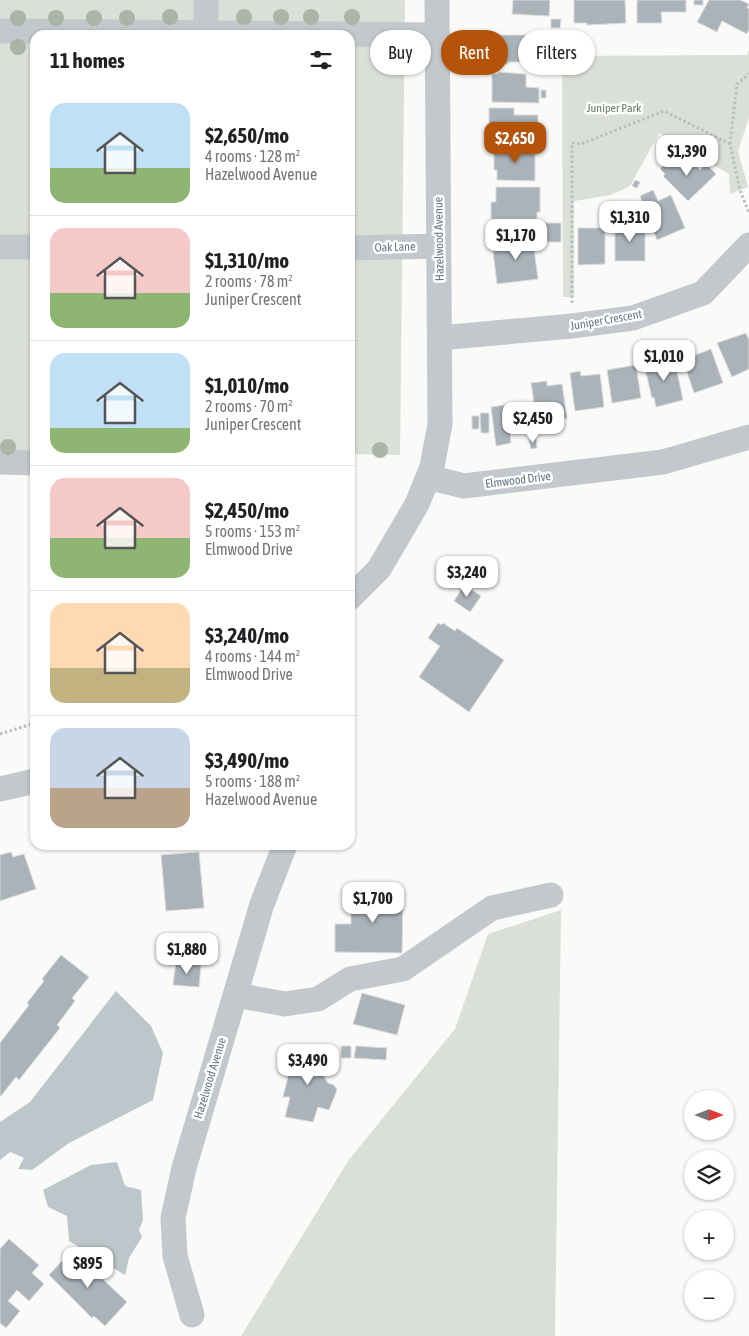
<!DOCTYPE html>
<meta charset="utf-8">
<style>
body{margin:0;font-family:"Asap Condensed",sans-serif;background:#f6f6f6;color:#202124;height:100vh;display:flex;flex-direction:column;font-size:19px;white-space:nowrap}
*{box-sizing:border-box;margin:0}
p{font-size:16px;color:#757577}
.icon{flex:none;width:28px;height:28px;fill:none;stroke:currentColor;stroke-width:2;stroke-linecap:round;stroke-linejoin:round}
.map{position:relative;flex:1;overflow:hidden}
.drawer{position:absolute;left:30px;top:30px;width:325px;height:820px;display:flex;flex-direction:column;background:#fff;border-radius:15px;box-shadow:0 1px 4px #0004}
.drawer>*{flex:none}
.top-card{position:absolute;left:370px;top:30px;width:304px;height:45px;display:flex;gap:10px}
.needle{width:32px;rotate:90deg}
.controls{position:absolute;left:684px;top:1090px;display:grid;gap:10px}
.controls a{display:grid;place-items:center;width:50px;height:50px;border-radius:50%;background:#fff;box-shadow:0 1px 4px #0004;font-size:25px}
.price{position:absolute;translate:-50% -42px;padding:0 11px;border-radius:10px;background:#fff;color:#222;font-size:16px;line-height:32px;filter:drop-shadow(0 1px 2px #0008)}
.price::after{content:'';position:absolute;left:50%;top:30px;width:15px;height:11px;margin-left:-8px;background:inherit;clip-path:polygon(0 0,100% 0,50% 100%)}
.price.current{background:#b45309;color:#fff}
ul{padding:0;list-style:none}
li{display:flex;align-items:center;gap:15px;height:125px;padding:0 20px}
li+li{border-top:1px solid #e0e0e0}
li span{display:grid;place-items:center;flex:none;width:140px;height:100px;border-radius:15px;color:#555}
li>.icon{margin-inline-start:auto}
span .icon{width:60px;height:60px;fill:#fffc;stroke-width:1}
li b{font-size:21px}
h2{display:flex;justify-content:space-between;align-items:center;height:60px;padding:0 20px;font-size:21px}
.pill{padding:0 18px;border-radius:22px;background:#fff;box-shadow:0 1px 4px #0004;font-size:18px;line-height:45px}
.pill.current{background:#b45309;color:#fff}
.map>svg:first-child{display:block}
</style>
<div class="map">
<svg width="749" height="1336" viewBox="0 0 749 1336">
<rect width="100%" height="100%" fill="#fafaf8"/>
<path fill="#dadfd7" d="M0 0H405L400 455 350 454V35H35V454H0Z
M749 50V118L738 151 748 187 730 194 729 174 659 133 630 186 611 195 574 201V297H563L562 56 747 55Z
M561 910 555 1336H241L348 1161 455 1029 488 934Z"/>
<path fill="#bbc7cb" d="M116 991 151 1026 163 1053 153 1100 69 1143 32 1170 18 1169 24 1158 10 1152 0 1160V1122L30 1102Z
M117 1162 125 1186 141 1190 143 1220 139 1230 142 1237 129 1258 125 1275 69 1241 67 1216 48 1207 43 1190 91 1165Z"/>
<path fill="#aab3b9" stroke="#dcdcda" d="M513 0H550L549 16 512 14Z
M574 0H625L626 23 587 25V23H574Z
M637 0H686V12H661L662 23H637Z
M694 0H703V5H694Z
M709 0H740L749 4 747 8 749 9V29L747 34 722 21 717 32 697 22Z
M551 19H561L560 28H551Z
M547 32H560V42H546Z
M498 35H536V62H508V64H503V61H497Z
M498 72 526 74V87L539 88V103L492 102V74H498Z
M541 90H546V98H541Z
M489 108H514V115H538V140L495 142V125H489Z
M661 137 670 143 666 150 657 143Z
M497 148H535V181L497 180V170H494V151H497Z
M686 156 700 170 706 164 716 174 688 201 663 176 665 174 660 169 671 158 677 164Z
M635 180 640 182 637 188 632 186Z
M496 187H540V212H537V219H491V202H496Z
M653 190 658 201 671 195 685 228 657 240 640 196Z
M537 223H561V242H544V237H537Z
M615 225H645V261H615Z
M578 228H605V264L578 265Z
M532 234 538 279 497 284 493 251 511 248 509 237Z
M746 333 749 340V369L732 377 717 343Z
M711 349 723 383 694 393 683 360Z
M674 357 683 400 656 407 654 397 652 398 644 364Z
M636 365 641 398 612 403 607 370Z
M580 371 581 376 600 374 604 407 575 411 570 373Z
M547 381V386L562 384 567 418 537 422 531 383Z
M528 402 531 427 510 431 511 443 496 446 491 407Z
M480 413H489V433H481Z
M472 416H479V429H472Z
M529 439H536L537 448 531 449Z
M464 585 481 596 470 612 454 601Z
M438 623 441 625 443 623 455 631 457 628 504 660 469 712 419 677 440 646 428 638Z
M11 852 13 857 24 854 36 889 0 901V855Z
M199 852 204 908 166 911 161 855Z
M351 891H403L402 953 335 952V924H351Z
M61 955 89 977 72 998 75 1001 57 1025 60 1028 19 1080 16 1077 0 1097V1043L29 1005 27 1003 44 981 42 979Z
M176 962 201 965 199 987 173 985Z
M362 993 405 1005 397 1035 353 1024Z
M341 1046H351V1058H341Z
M356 1046 387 1048 386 1060 354 1058Z
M295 1048 301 1054 316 1050 329 1060 330 1067 324 1077 328 1083 334 1085 337 1090 329 1110 318 1107 313 1122 285 1117 290 1097H283Z
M9 1239 39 1265 32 1273 44 1284 29 1301 17 1290 8 1301 20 1311 6 1328 0 1323V1249Z
M72 1250 127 1302 105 1326 94 1316 92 1318 49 1275Z"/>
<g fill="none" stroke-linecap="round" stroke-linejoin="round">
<path stroke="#bbbfc2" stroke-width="3" stroke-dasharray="2.5 2.5" stroke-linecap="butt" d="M730 144 737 84 749 74
M572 303V143L581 144 664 111 730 144 740 190 749 213
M0 734 35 723"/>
<path stroke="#c3c8cc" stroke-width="25" d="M0 31 437 35
M206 35V0
M0 247H35
M350 248 439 246
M440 338 572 326 633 318 703 293 749 245
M0 462 35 463
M428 477 464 486 663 462 749 437
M350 598 379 569 417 504 432 467 440 424 437 0
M0 789 35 781
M235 995 285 1004 318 999 350 979 403 969 492 908 551 895
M192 1315 175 1256 173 1218 184 1168 262 904 285 845"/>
</g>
<g fill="#aab4a7">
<circle cx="170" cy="17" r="8"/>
<circle cx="244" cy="17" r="8"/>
<circle cx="281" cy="17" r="8"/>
<circle cx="311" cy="17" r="8"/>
<circle cx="352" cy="17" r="8"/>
<circle cx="18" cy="18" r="8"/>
<circle cx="56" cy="18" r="8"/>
<circle cx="94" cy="18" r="8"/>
<circle cx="127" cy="18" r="8"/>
<circle cx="18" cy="47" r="8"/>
<circle cx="8" cy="447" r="8"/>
<circle cx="380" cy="450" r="8"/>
</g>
<g text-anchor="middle" stroke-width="5" stroke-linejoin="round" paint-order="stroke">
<g font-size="12" fill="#687a64" stroke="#fff">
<text x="614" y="112">Juniper Park</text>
</g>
<g font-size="12" fill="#657683" stroke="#fff">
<text transform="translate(439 239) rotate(-91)" y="4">Hazelwood Avenue</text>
<text transform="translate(395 247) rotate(-2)" y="4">Oak Lane</text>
<text transform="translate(606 320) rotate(-10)" y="4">Juniper Crescent</text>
<text transform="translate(518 480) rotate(-7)" y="4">Elmwood Drive</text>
<text transform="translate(210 1078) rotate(-73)" y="4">Hazelwood Avenue</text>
</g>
</g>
</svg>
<div class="controls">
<a><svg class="needle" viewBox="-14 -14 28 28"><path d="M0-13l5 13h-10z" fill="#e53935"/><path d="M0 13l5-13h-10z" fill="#757577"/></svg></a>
<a><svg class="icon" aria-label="layers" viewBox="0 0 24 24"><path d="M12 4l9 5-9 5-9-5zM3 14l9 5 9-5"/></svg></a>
<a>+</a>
<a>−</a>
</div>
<b class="price current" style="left:515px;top:164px">$2,650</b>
<b class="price" style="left:687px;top:177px">$1,390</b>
<b class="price" style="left:630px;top:243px">$1,310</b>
<b class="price" style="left:516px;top:261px">$1,170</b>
<b class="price" style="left:664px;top:382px">$1,010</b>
<b class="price" style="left:533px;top:444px">$2,450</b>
<b class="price" style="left:467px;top:598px">$3,240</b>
<b class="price" style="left:373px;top:924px">$1,700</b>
<b class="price" style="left:187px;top:975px">$1,880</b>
<b class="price" style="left:308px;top:1086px">$3,490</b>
<b class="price" style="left:88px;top:1289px">$895</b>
<div class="top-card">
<a class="pill">Buy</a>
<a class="pill current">Rent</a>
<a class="pill">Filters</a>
</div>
<section class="drawer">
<h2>11 homes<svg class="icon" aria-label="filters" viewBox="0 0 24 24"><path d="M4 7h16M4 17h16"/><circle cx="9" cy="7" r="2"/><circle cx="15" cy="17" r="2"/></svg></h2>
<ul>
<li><span style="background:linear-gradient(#bfe0f5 65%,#8fb573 0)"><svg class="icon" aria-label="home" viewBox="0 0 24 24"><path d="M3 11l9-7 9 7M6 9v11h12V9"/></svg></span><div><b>$2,650/mo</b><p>4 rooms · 128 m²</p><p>Hazelwood Avenue</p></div></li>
<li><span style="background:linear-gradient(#f6c9c9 65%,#8fb573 0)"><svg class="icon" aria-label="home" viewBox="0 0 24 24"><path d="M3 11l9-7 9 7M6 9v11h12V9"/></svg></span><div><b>$1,310/mo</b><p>2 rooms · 78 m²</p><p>Juniper Crescent</p></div></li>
<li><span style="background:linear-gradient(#bfe0f5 75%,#8fb573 0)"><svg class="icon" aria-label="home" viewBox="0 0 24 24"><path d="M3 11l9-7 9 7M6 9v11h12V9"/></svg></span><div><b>$1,010/mo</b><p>2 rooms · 70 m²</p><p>Juniper Crescent</p></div></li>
<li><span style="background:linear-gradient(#f6c9c9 60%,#8fb573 0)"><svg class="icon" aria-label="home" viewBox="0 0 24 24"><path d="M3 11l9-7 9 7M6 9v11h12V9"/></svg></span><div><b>$2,450/mo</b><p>5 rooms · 153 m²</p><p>Elmwood Drive</p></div></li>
<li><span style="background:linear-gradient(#ffd9b3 65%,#c2b280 0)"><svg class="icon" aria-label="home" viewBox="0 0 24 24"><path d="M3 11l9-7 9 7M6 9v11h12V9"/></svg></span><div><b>$3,240/mo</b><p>4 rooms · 144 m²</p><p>Elmwood Drive</p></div></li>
<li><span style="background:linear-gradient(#c9d6e8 60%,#b9a48a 0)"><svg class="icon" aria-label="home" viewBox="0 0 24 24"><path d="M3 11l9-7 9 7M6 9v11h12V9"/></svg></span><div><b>$3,490/mo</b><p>5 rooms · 188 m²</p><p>Hazelwood Avenue</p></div></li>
</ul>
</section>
</div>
